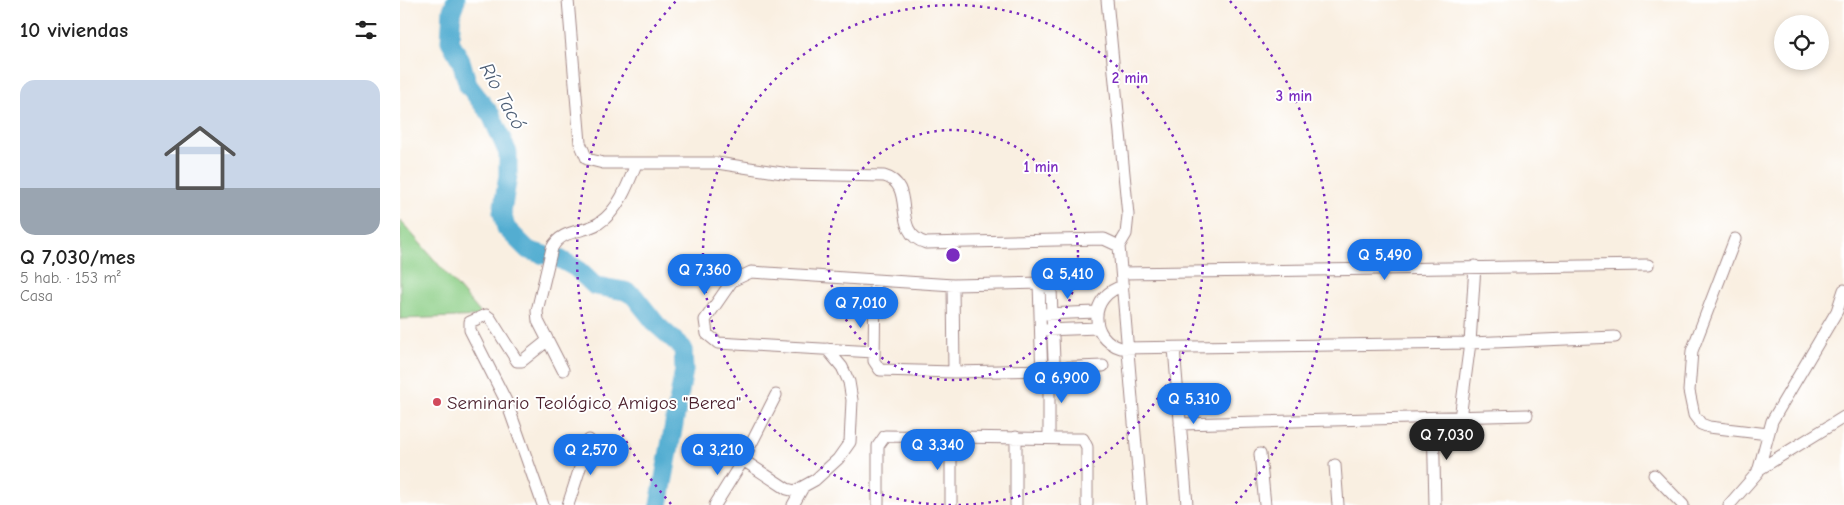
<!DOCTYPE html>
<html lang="es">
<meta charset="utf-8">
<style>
body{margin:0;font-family:"Comic Neue",sans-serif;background:#f2f2f2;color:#222;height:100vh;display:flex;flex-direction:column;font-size:19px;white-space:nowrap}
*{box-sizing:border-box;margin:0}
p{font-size:16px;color:#767676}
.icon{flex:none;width:28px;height:28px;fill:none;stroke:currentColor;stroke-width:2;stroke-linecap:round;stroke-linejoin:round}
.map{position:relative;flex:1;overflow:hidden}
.side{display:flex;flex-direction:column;background:#fff;width:400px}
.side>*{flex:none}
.controls{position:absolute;left:1374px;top:15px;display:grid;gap:10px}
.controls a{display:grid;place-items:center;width:55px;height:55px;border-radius:50%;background:#fff;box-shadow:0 2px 8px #0003;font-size:25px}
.price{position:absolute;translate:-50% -42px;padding:0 11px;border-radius:18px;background:#1a73e8;color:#fff;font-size:16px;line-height:32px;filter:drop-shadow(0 1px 2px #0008)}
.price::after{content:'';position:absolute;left:50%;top:30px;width:15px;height:11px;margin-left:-8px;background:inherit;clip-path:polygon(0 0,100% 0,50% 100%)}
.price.on{background:#222;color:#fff}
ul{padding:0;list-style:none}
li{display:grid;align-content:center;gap:10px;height:265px;padding:0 20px}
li+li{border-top:1px solid #e0e0e0}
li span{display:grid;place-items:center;height:155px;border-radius:15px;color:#555}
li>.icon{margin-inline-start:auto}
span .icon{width:90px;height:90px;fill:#fffc;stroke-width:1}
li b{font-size:21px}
h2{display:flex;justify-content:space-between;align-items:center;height:60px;padding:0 20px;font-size:21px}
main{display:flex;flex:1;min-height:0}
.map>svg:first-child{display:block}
</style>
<main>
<section class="side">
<h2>10 viviendas<svg class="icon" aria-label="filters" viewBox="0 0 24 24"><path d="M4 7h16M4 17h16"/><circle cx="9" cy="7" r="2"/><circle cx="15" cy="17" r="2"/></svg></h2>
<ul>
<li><span style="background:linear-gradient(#c9d6e8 70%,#9aa5b1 0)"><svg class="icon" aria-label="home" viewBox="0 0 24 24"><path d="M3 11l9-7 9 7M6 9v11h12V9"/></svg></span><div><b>Q 7,030/mes</b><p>5 hab. · 153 m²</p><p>Casa</p></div></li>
</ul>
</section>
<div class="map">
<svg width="1444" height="505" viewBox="0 0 1444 505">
<rect width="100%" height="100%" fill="#fff"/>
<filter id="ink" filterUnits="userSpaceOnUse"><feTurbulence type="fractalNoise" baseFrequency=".02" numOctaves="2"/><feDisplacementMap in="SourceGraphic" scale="10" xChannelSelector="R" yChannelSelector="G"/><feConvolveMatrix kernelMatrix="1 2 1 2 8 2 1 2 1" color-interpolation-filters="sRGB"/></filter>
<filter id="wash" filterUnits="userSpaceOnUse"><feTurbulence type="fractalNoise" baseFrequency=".0096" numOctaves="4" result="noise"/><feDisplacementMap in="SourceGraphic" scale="20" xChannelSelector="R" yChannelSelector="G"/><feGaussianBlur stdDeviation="1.12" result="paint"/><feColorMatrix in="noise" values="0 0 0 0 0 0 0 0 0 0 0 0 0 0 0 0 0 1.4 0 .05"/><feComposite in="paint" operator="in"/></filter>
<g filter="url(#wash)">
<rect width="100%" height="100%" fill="#f9efe1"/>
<path fill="#8dcf87" stroke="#6c7759" d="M0 220 83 316 0 319Z"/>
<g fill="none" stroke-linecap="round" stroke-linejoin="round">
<path stroke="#53add1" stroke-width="19" d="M56 0 52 10 50 41 61 61 68 85 91 115 108 153V176L102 212 106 228 128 250 144 255
M156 257 176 268 195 286 225 291 234 296 257 325 283 348 284 370 259 505"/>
</g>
</g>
<g filter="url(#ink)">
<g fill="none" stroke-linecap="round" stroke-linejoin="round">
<defs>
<path id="minor" d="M168 0 180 143 187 159 203 163H317L389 174 484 176C518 185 489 232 526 243L704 239 719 246 741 505
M707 0 728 215 726 234 719 246
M1335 239 1292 351 1289 391 1294 415 1301 424 1309 427 1368 434
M722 273 1248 265
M475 280 474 361 480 370 554 372 649 370
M639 283 642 379
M553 285 554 372
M723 286C689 295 688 338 721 348L1070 343 1215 337
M645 314 696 312
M645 330 698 328
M774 348 787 505
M474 352 318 343 307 334 305 320 332 281 351 272 553 285 643 283 651 290 654 360 652 368 649 370V438
M652 368 703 366
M163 370 138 321 137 311 152 248C161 229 184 233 199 223 218 211 228 185 236 164
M1060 418 1070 343 1075 266
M1033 419 1035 505
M780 424 1127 415
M551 437V505
M616 437V505
M860 454 865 505
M343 460 387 489 395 491 415 480 438 459 450 442 452 400 449 382 442 367 427 349
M935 465 938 505
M1358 470 1444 417
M1254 475 1283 505
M143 505 107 403 70 330V322L86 315 90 318 117 361H122L147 341
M168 505 189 440
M315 505 343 460 376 395
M393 505 402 489
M478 505V446L485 436 683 439 687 447V505
M1329 505 1358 472 1372 421 1437 311 1444 290"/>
</defs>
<use href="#minor" stroke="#a28786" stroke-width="13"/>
<use href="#minor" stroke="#fff" stroke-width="11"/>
</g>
</g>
<g fill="none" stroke="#7b2cbf" stroke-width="2.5" stroke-dasharray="2.5 5">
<circle cx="553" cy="255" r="125"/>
<path d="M551 505A250 250 0 1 1 555 505"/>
<path d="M271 504A376 376 0 0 1 276 1M830 1A376 376 0 0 1 835 504"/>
</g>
<circle fill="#d1495b" stroke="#fff" stroke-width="2" cx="37" cy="402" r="5"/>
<g text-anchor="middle" stroke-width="4" stroke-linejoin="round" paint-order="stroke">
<g font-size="19" fill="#4a1f2b" stroke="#fff" text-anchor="start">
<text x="47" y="409">Seminario Teológico Amigos "Berea"</text>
</g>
<g font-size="20" font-style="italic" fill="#4e5f76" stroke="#fff">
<text transform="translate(103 96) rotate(61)" y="7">Río Tacó</text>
</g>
</g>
<circle cx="553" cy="255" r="8" fill="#7b2cbf" stroke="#fff" stroke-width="2.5"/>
<g font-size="15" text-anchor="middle" font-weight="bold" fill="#7b2cbf" stroke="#fff" stroke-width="4" stroke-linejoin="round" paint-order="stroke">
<text x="730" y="83">2 min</text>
<text x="894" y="101">3 min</text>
<text x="641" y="172">1 min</text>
</g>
</svg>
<div class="controls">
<a><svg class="icon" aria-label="locate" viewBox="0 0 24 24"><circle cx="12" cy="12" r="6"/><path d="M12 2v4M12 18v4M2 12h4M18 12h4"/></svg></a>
</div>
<b class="price" style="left:985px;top:281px">Q 5,490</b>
<b class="price" style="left:305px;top:296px">Q 7,360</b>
<b class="price" style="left:668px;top:300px">Q 5,410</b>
<b class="price" style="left:461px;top:329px">Q 7,010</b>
<b class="price" style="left:662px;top:404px">Q 6,900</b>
<b class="price" style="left:794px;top:425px">Q 5,310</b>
<b class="price on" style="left:1047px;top:461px">Q 7,030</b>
<b class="price" style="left:538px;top:471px">Q 3,340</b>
<b class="price" style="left:191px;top:476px">Q 2,570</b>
<b class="price" style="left:318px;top:476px">Q 3,210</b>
</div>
</main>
